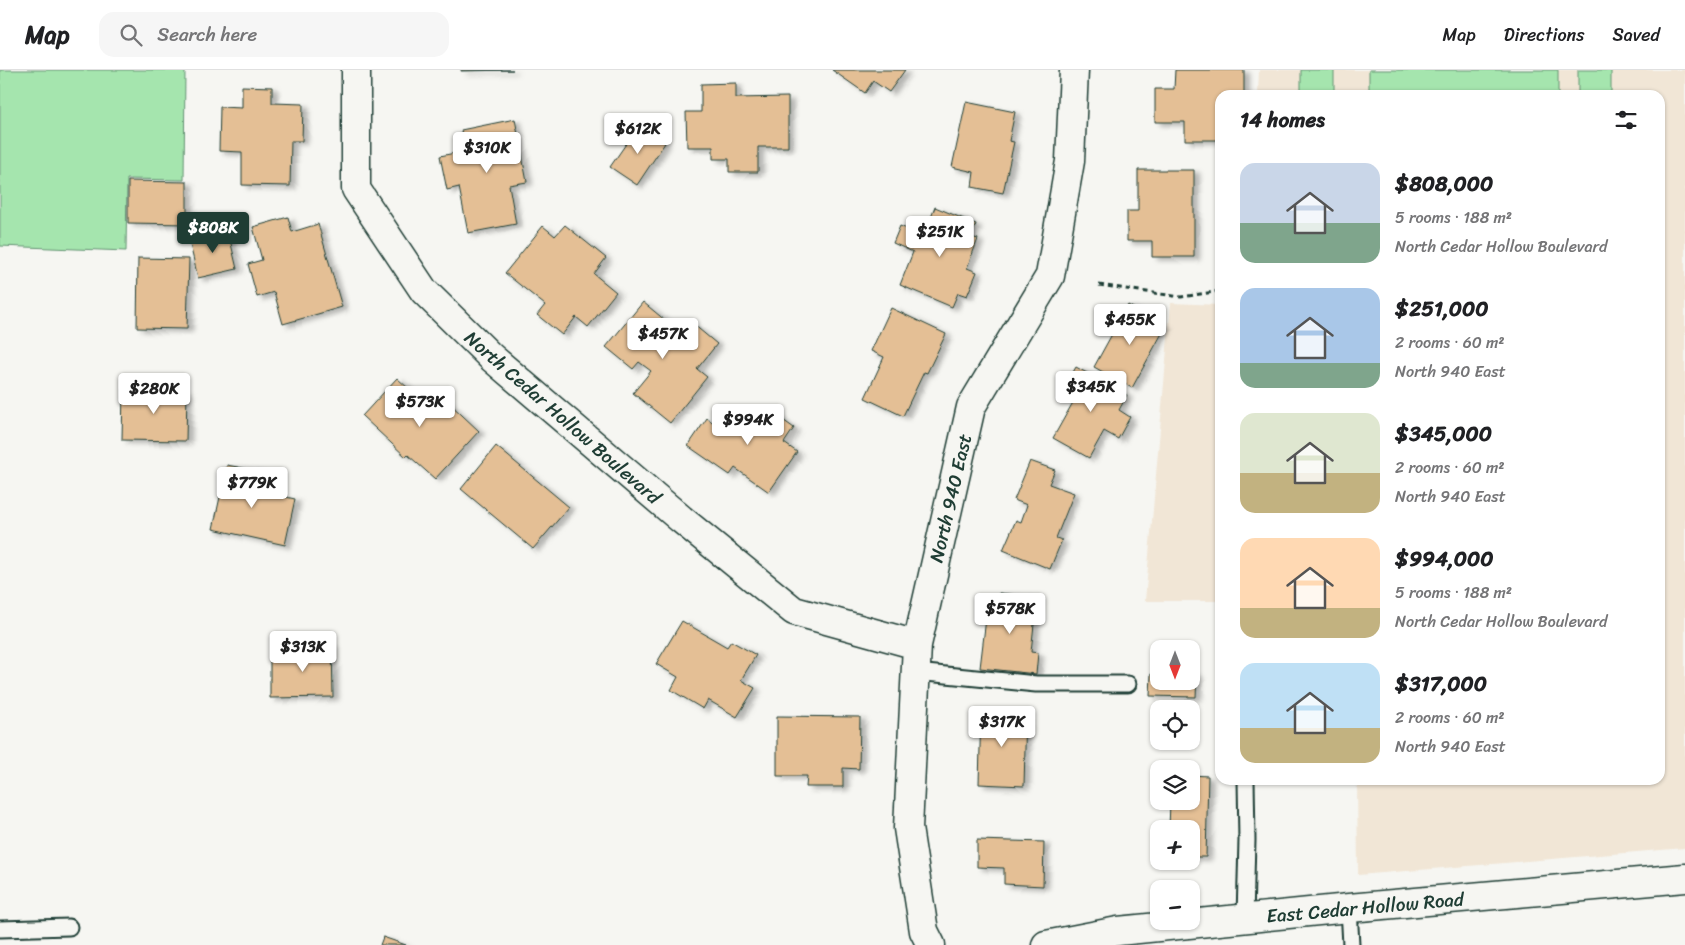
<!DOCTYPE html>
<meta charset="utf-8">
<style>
body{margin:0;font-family:Sriracha,sans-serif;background:#f6f6f6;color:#202124;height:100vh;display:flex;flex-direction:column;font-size:19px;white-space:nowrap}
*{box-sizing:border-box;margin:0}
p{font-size:16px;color:#757577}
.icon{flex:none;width:28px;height:28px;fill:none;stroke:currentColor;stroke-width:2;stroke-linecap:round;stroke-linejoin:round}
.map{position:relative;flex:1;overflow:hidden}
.sheet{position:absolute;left:1215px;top:20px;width:450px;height:695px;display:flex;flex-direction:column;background:#fff;border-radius:15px;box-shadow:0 1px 4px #0004}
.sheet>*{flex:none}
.needle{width:32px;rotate:180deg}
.controls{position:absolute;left:1150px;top:570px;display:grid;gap:10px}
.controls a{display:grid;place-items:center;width:50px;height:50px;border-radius:10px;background:#fff;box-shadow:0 1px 4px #0004;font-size:25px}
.price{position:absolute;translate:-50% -42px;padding:0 11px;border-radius:5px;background:#fff;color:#222;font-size:16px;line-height:32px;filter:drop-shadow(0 1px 2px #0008)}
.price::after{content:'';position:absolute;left:50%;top:30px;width:15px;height:11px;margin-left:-8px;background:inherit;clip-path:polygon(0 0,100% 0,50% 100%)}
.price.current{background:#1f3d34;color:#fff}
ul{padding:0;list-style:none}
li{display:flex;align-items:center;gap:15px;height:125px;padding:0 25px}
li span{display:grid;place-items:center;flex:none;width:140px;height:100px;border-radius:15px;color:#555}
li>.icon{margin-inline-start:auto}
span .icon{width:60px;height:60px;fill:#fffc;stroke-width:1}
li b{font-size:21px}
h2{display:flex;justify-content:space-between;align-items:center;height:60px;padding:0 25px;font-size:21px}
header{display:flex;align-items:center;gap:30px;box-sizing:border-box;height:70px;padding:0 25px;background:#fff;border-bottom:1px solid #e0e0e0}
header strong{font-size:24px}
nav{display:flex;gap:28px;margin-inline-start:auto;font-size:18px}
.search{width:350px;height:45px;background:#f6f6f6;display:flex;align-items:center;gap:12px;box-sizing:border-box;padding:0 18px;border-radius:15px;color:#757577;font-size:19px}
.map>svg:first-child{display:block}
</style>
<header>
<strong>Map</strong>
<div class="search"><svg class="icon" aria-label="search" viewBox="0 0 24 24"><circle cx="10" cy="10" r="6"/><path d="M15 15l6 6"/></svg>Search here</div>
<nav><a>Map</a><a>Directions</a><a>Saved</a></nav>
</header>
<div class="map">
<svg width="1685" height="875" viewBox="0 0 1685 875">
<defs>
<filter id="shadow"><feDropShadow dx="5.5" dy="3" stdDeviation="2.5" flood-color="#0004"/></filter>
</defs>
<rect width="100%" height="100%" fill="#f6f6f2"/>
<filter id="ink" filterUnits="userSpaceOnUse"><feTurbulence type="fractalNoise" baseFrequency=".02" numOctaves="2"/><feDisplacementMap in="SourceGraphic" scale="10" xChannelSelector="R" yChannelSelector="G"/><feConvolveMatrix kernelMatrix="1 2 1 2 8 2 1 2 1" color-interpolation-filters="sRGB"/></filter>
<g filter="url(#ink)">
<path fill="#f1e6d6" d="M1259 0H1685V778L1358 805 1357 710H1660V25H1258Z
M1171 233 1220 235V531H1145Z"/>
<path fill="#a5e5ae" stroke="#629171" d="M0 0H185L184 110 127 109 126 181 0 176Z
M1301 0H1334V25H1301Z
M1369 0H1558V25H1369Z
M1578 0H1611V25H1578Z"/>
<path fill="#e4bf95" stroke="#1f3d34" filter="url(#shadow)" d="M461 0H513L461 1Z
M832 0H905L889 22 873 11 865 23Z
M1175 0H1244V23H1225V25H1220V70H1185V52H1155V19H1174Z
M736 13V28L788 27V77H758V102H729V89H713V77H687L686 42H701V14Z
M242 16 272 17V33L303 34 302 71H291L290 116 242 115V82L219 81 220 37 242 38Z
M966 32 1015 42 1009 71 1014 72 1003 123 972 117 974 102 952 97Z
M515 49 527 112 509 115 516 154 468 163 459 117 447 120 440 86 465 81 461 60Z
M639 55 665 73 637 115 610 97Z
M1138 100H1194V187H1152V171H1127V141H1138Z
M128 111 187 112V154L128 153Z
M935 137 976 154 971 167 978 169 967 198 977 202 967 226 958 223 952 237 900 215 913 182 893 173 900 156 924 166Z
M288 147 292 162 318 154 342 237 283 254 274 222 257 227 248 194 262 190 253 157Z
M565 155 606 188 594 204 616 222 588 257 576 247 562 265 537 245 545 235 505 203 543 156 555 166Z
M228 161 237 199 198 208 189 170Z
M138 188 189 189 187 259 137 258Z
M643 232 683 265 693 254 717 274 697 299 707 307 670 353 633 323 651 301 639 292 633 299 606 277Z
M1128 235 1166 256 1132 318 1094 297Z
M891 238 946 264 927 303 924 302 903 346 865 328 884 287 871 281Z
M1076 297 1127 325 1119 340 1130 347 1118 369 1104 361 1089 388 1053 368 1076 327 1063 320Z
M397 308 434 342 446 330 479 361 435 409 408 385 406 387 362 346Z
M123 319 187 321 186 371 122 370Z
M741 337 757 348 765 337 794 358 784 373 797 382 769 422 735 398 730 405 688 376 707 348 724 361Z
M496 376 569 437 533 479 461 419Z
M1030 391 1055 400 1049 414 1074 423 1056 468 1062 470 1050 499 1003 480 1016 450 1021 452 1027 435 1014 430Z
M227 395 258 401 254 420 295 429 285 475 213 459Z
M999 523 1037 527 1031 582 1038 583 1036 604 980 598 987 540H997Z
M682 551 727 577 731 571 756 585 741 610 755 618 737 647 708 630 703 639 671 620 678 607 656 594Z
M309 574H332L333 627 270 628V583H309Z
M1151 604H1159V611H1191V604H1197L1196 627 1150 626Z
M981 640 1026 642 1024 716 979 714Z
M777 646 860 647 859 699 843 698V717H806L807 706H777Z
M1191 705 1208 706 1206 787H1191V759H1169L1170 731H1191Z
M977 770 1044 772 1043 816 1004 814V798L977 797Z
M383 867 406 875H380Z"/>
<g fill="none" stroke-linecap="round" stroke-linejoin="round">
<defs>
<path id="service" d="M916 602 1036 614H1128
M1349 838 1351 875
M1245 848 1247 770 1246 710
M0 859 69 857"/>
<path id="minor" d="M356 0V119L424 221 491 287 681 449 794 541 917 575
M931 875 924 861 908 758 917 575 971 337 1050 206 1070 91 1074 0
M1046 875 1118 861 1349 838 1685 808"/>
</defs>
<use href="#service" stroke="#1f3d34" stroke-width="19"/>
<use href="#minor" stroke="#1f3d34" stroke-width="31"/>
<path stroke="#1f3d34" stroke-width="3" stroke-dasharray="5 4" stroke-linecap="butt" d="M1099 215 1181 227 1220 221"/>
<use href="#service" stroke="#f6f6f2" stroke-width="15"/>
<use href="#minor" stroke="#f6f6f2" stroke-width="28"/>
</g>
</g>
<g text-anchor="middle" stroke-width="4.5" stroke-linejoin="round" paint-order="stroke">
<g font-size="19" fill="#1f3d34" stroke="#f6f6f2">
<text transform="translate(563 347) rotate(41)" y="7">North Cedar Hollow Boulevard</text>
<text transform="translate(950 428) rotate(-77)" y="7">North 940 East</text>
<text transform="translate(1365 837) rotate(-5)" y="7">East Cedar Hollow Road</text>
</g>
</g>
</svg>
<div class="controls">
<a><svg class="needle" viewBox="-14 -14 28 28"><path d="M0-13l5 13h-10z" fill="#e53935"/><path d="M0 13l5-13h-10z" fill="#757577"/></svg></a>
<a><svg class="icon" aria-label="locate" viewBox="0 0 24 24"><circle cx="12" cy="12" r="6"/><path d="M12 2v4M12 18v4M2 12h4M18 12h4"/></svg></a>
<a><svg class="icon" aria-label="layers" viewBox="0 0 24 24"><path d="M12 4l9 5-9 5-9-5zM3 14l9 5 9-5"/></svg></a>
<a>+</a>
<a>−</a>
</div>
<b class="price" style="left:638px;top:85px">$612K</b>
<b class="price" style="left:487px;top:104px">$310K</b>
<b class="price current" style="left:213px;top:184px">$808K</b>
<b class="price" style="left:940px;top:188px">$251K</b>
<b class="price" style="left:1130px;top:276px">$455K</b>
<b class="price" style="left:663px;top:290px">$457K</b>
<b class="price" style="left:1091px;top:343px">$345K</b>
<b class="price" style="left:154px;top:345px">$280K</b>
<b class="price" style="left:420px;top:358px">$573K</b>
<b class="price" style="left:748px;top:376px">$994K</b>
<b class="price" style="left:252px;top:439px">$779K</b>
<b class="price" style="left:1010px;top:565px">$578K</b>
<b class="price" style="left:303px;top:603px">$313K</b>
<b class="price" style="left:1002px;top:678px">$317K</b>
<section class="sheet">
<h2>14 homes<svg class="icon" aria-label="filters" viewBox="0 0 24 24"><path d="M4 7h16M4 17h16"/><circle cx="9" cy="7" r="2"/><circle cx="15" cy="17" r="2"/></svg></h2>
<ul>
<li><span style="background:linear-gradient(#c9d6e8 60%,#7fa58c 0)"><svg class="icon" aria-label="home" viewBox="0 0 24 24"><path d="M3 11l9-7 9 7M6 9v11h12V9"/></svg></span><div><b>$808,000</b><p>5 rooms · 188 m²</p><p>North Cedar Hollow Boulevard</p></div></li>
<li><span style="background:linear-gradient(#a9c7e8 75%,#7fa58c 0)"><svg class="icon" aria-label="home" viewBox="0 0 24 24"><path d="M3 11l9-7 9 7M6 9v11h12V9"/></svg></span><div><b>$251,000</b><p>2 rooms · 60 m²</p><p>North 940 East</p></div></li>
<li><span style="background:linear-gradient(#dfe7d0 60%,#c2b280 0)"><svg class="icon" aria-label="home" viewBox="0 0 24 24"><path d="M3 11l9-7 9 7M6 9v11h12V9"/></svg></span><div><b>$345,000</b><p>2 rooms · 60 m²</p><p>North 940 East</p></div></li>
<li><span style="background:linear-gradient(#ffd9b3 70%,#c2b280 0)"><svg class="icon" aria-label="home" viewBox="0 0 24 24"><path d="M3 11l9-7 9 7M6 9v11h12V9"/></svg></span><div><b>$994,000</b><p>5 rooms · 188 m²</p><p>North Cedar Hollow Boulevard</p></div></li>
<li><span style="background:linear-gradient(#bfe0f5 65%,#c2b280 0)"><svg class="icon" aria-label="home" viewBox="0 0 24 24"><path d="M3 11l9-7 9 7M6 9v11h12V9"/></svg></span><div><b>$317,000</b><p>2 rooms · 60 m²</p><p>North 940 East</p></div></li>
</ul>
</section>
</div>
